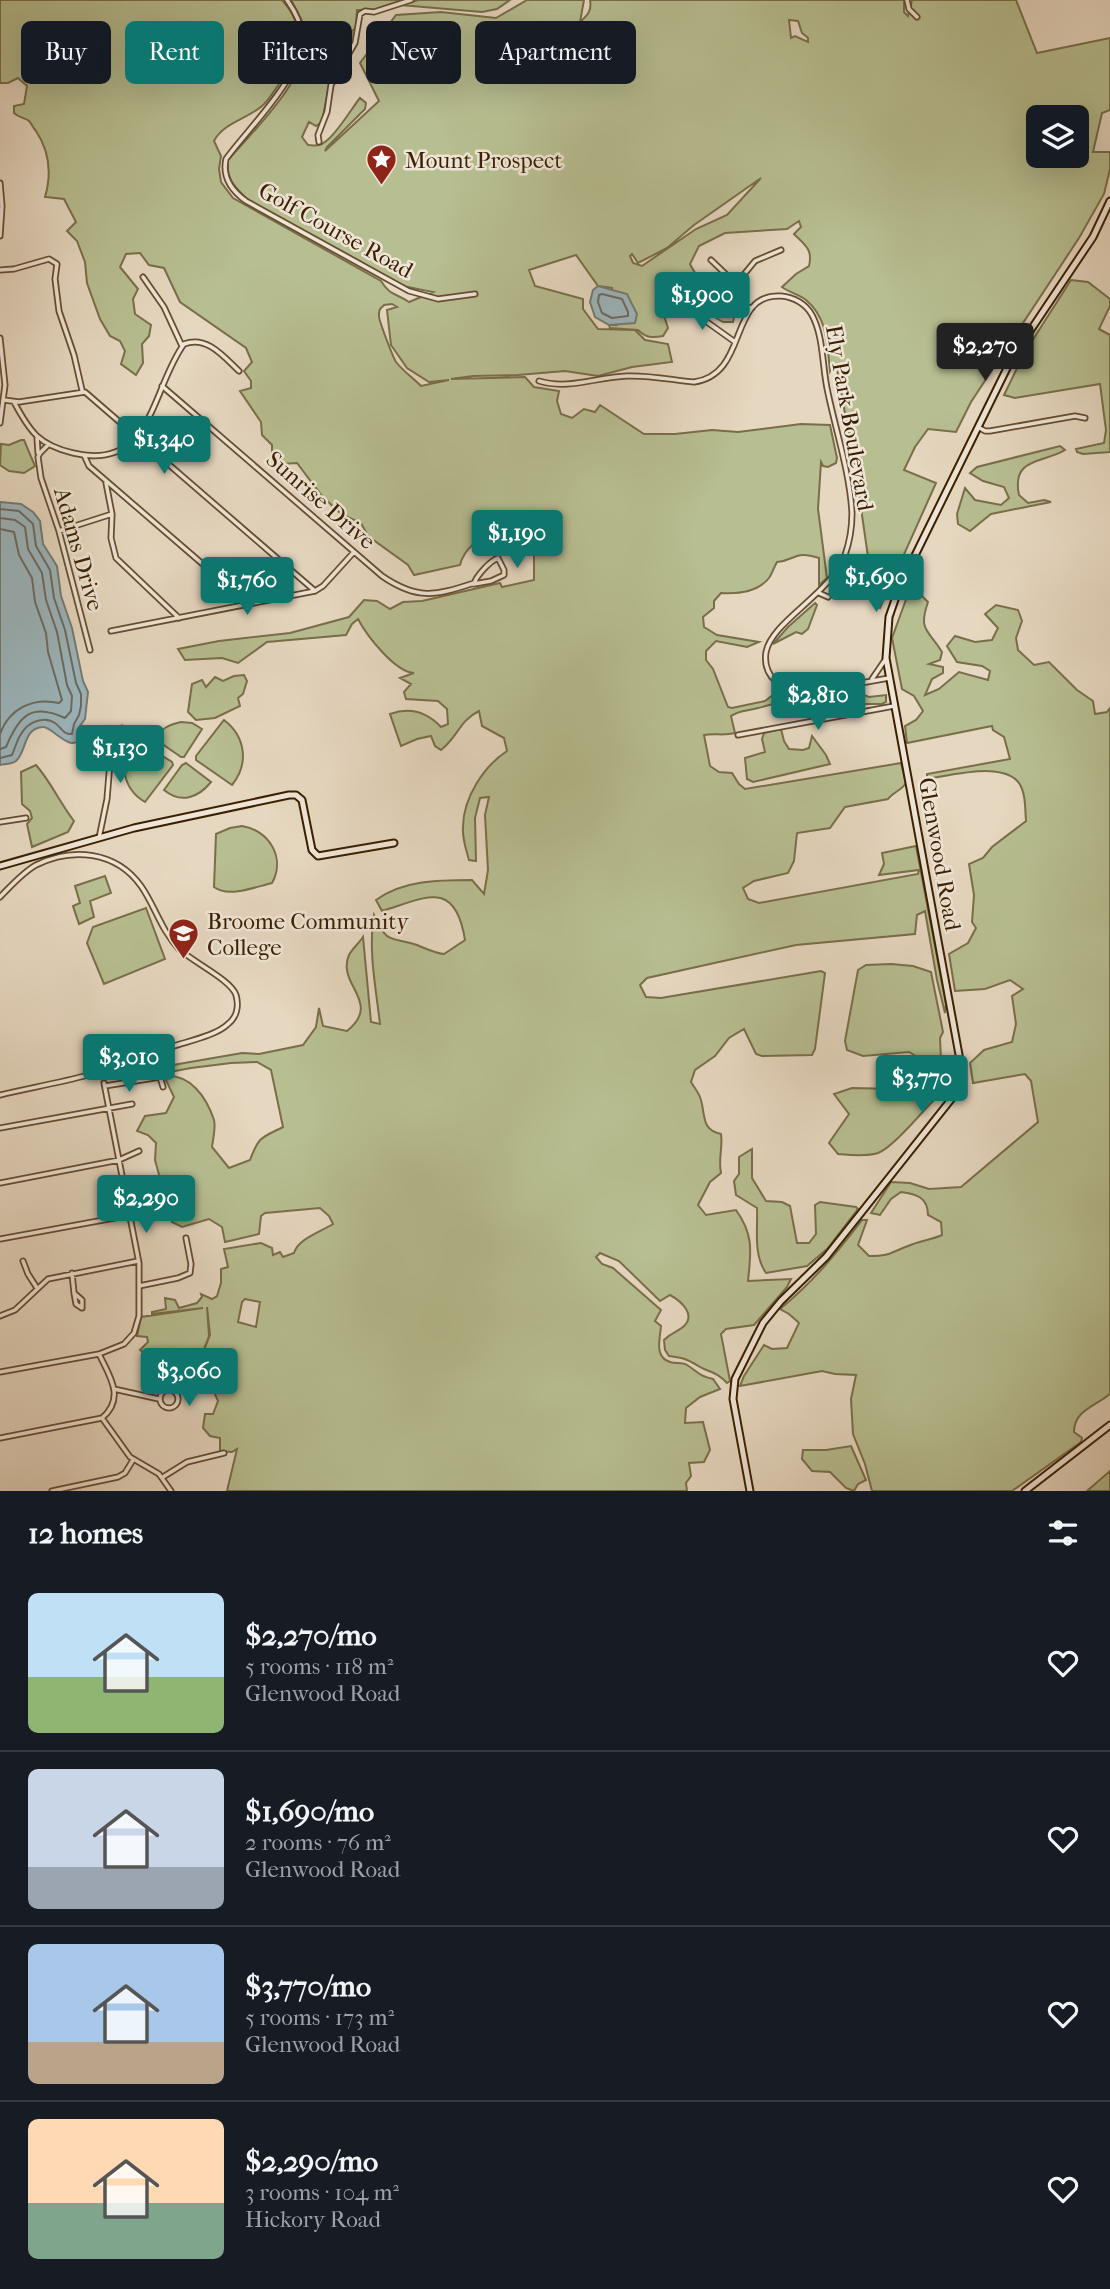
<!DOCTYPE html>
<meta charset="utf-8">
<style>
body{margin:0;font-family:"IM FELL French Canon",serif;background:#242831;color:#f1f3f6;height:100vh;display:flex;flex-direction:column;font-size:26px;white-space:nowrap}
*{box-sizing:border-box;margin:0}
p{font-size:23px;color:#9ea1a6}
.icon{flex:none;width:38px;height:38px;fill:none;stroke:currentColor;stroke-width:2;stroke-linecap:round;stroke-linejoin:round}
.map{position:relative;height:1491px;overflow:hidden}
.panel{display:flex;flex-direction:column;background:#171b24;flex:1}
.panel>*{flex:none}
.banner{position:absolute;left:21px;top:21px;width:700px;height:63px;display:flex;gap:14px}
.controls{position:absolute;left:1026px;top:105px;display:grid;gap:14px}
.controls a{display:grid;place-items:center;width:63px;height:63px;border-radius:10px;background:#171b24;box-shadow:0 7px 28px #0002;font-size:35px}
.price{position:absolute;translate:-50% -60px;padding:0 16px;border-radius:7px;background:#0f766e;color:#fff;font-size:23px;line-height:46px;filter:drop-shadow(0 2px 4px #0008)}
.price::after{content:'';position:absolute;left:50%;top:42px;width:21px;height:16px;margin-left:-10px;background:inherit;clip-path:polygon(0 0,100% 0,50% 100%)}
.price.on{background:#222;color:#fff}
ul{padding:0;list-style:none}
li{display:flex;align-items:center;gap:21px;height:175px;padding:0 28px}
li+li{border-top:2px solid #363941}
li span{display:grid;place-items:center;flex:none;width:196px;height:140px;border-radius:10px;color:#555}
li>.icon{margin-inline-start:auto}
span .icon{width:84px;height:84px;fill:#fffc;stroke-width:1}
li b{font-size:30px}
h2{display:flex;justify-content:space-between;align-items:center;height:84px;padding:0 28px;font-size:30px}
.pill{padding:0 24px;border-radius:10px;background:#171b24;box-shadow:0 7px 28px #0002;font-size:24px;line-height:63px}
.pill.on{background:#0f766e;color:#fff}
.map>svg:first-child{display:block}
</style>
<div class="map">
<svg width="1110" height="1491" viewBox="0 0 1110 1491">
<rect width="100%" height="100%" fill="#e6d7c0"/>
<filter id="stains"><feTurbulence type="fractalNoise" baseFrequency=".00286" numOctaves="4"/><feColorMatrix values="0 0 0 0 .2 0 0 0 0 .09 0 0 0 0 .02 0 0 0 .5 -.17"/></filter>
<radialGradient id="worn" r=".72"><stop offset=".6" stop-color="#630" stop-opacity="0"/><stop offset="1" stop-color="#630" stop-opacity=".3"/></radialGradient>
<path fill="#b7be91" stroke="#796e49" stroke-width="2" fill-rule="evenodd" d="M0 0H282C308 29 300 55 279 84 274 91 269 100 262 106 247 119 223 123 214 141L221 156 219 169 221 182 233 198 381 281C390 296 396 293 409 302L433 292 403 286 252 203C238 191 225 180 228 160 253 131 316 72 305 29 302 19 296 9 291 0H405L373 10H357L356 28 352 31 351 45 329 85 322 122 316 126 309 122 302 137 308 145C311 145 316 146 319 145 332 142 351 109 360 98L366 103 365 109 327 147 325 151 379 101 360 63 396 15 441 12 496 18 527 0H584L580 22C588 15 592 10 590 0H904V12L908 16 912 0H1016L1037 53 1110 38V110L1102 113 1093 152H1110V169L1104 194 1079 238 971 402 956 432 928 429 915 447 904 470 936 483 880 608 875 606 857 480 837 369H831L830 371C827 345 828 318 806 300 799 294 790 293 782 287L796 274 809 266C813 249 805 245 794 234L801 227 799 221 787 229 725 233 699 246 690 264C695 275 703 281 706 293L729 303 735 313 733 322H723L716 318 714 302C695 291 686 281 664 290L659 300 668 328 663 336C653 338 646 338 638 330L610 328 609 325H617L612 288 598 286 576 255 529 270 535 286 583 299V309L598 329 635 330 645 340 668 344 672 362 632 367 598 376 565 371 518 375 473 376 451 379 525 377 534 387 559 391 557 401 561 414 572 418 584 409 595 412 600 405 644 434H675L712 430 738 432 801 424 830 425 837 458 836 463 828 467 823 466 821 462 818 509 827 578 819 585V558C794 550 797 560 777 562 774 567 772 574 769 578 758 592 737 594 721 593L714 601V608L703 617 704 627 717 635 759 642 747 647 716 641 706 651V660L713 669 728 707 732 708 765 701 774 694C803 698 831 691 859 686L864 695 869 697 886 695V702L882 704H863L858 693H849V708L825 712 820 701C793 697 782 702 758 708 748 711 739 710 731 716L735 733C724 736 714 733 704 735L710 766 719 772 732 773 739 784 745 789 901 763 906 783C901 791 893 792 888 799L845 807 830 828 797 833 794 861 788 873 754 881 743 888 748 899 759 903 918 874 919 870 879 875 884 864 882 853 916 846 946 1004 945 1013 937 980 925 911 917 915 915 934 796 945 647 978 640 985 646 997 661 998 821 971 825 973 815 1049 812 1055 762 1056 756 1054 744 1029 729 1038 715 1056 695 1070 691 1082C694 1087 698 1092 700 1097 706 1113 700 1130 721 1134 723 1148 718 1159 721 1173L710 1182 698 1205 706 1215 736 1210C754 1235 751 1252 748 1281L791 1279 787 1287 754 1325 726 1329 721 1334 730 1381 727 1383C719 1374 713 1373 702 1368 688 1360 686 1358 669 1356L665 1350 664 1340C672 1332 677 1332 683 1327 697 1315 681 1301 670 1295L660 1301 619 1261 600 1253 596 1257 602 1264 613 1268 661 1310 655 1321 661 1326C660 1339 654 1357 670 1362 676 1364 682 1362 687 1365 698 1372 699 1376 713 1379L720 1389 700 1397 686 1408 685 1423 703 1422 710 1450 704 1462 689 1463 691 1476 686 1483 687 1491H227L237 1449 232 1452 220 1451V1438L210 1436 203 1428 205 1414H213L218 1401 211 1385 207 1384 204 1379H199L197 1388 192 1389 190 1375 186 1370 189 1362 201 1357 210 1335 207 1307 209 1336 201 1357 191 1359H151L140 1350 148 1342 147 1337 137 1336 141 1317 203 1308 152 1314V1312L166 1309 165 1298 175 1300 179 1308 197 1303 202 1297 201 1294 212 1299 217 1296 221 1283V1269L228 1267 224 1249 261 1243 272 1248 273 1255 280 1252 283 1257 294 1253C298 1239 320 1232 333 1224L329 1216 320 1208 265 1213 261 1216 259 1234 225 1242 222 1227 209 1219 182 1227 172 1222 155 1160 156 1143 148 1135 137 1131 145 1116 166 1113 174 1097 164 1076C190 1074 206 1096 214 1120 216 1127 213 1139 212 1147L229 1168 250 1160C259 1136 261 1138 283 1127L271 1070 257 1062 231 1063 191 1068 149 1076 146 1073 150 1069 242 1053 259 1054 303 1045 316 1027 319 1008 323 1026 347 1031C383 1002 336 985 349 955 352 949 359 943 363 937L371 1022 380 1024C376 989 368 950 374 915 388 946 391 936 417 945 427 949 434 953 444 954L465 940C455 878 425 898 382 911L376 900C403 880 439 880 472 880L484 894 488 870 485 815 489 797 480 798 475 818 476 861 469 860C466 849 462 838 463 827 463 798 484 766 507 751L504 738 482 726 479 711C459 721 458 737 441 750L435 746 431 736 417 739 401 746 390 714C409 707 426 711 441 727L448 724 447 709 438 701 406 699 404 692 411 684 400 678 414 673C395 672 367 636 358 619L352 624 346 635 267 642 238 663 222 658 185 660 178 649 219 641 290 633 349 617 364 600 377 601 390 609 403 602 422 601 500 583 502 587 534 580V556L530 540 506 535 503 527C484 538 466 543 460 565L414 575 408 565 368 536 361 523 341 514 322 496 297 463 281 464 272 460V445L262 435 261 422 240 391 251 388V381L244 371 252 362 246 348 180 302 164 268 149 265 140 253 126 254 120 267 138 289 133 299 135 314 151 325 149 336 142 344 143 363 136 375 121 364 125 351 120 341 110 336 100 319 87 283 85 262 77 241 67 231 76 222 64 199 45 197C52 173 50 152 36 131 33 128 32 124 29 121 24 117 19 118 14 113V106L24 104 27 86 18 78 8 83H0ZM789 20 798 21 802 33 808 38V42L795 36 791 38ZM1038 117H1076V156H1038ZM761 178 727 215 696 229 642 266 633 263 630 256 632 254 638 263 667 248 694 225ZM392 304 397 307 387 310 391 345 407 368 429 382 449 380 421 386C413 378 403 371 396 362 393 357 378 319 379 315 379 309 380 309 384 305ZM245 1299 260 1302 256 1327 238 1322 242 1302Z
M419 0H510L497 9 482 12 400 5Z
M1071 280 1088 282 1110 299V306L1099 329 1110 335V452L1083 454 1077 452 1076 449 1104 443 1106 430 1100 384 1015 398 1004 395 1025 352Z
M21 440H24L35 466 24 473 9 471 0 465 1 444 9 445Z
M1060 446 1065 450C1044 463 1011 457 1019 495L1028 503 1044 500 1051 502 991 514 970 531 958 524 957 514 965 488 975 500 1001 505 1009 498 1004 487 983 481 970 473 977 467Z
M908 594 921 595 928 602C918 631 928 629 942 652L940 660 929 664 943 667V673L932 679 925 695 939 689 959 672 988 680 990 671 982 666 957 662 947 646 955 636 975 642 992 640 998 628 985 614 996 605 1018 610 1022 621 1016 638 1018 650 1034 665 1049 662 1077 690 1093 701 1095 714 1107 712 1110 708V1394C1096 1406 1074 1410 1074 1432L1082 1438 1081 1442 1012 1491H872L865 1464 853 1434 851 1399 856 1375 835 1374 822 1371 740 1386 744 1376 764 1345 772 1349 787 1348 799 1323 789 1314 780 1309C812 1283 837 1253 862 1220H867L858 1245 869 1256C891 1256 889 1253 908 1246 919 1241 931 1240 942 1235L941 1222 928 1215C928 1197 916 1194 901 1192L891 1199 880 1215 871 1213 891 1182 910 1183 929 1189 961 1187 1038 1122 1031 1081 1025 1074 973 1083 970 1063 984 1050 1012 1042 1016 1024 1012 996 1023 989 1010 980 985 989 955 991 949 954 968 943 976 928 972 922 974 895 969 864 983 858 992 847 1026 821C1025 811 1026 798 1022 789 1012 758 950 776 927 779V774L1010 759 1004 737 993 730 992 726 907 743 905 726 916 720 923 711 914 696 902 689 892 638Z
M815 603 817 605 808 629 802 634 796 632 773 644 788 627Z
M244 675 247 681 243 694 238 698 240 706 215 718 196 720 188 712 192 684 202 680 206 687 215 677 223 681 234 676Z
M224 720C246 737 249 764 232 785L196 760V756Z
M181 722 192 723 202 729 184 757H181L155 739C162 728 168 725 181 722Z
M781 729 784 741 789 749 803 750 809 748 812 736 826 755 830 764 753 782 747 779 745 758 765 752 762 739 764 733Z
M132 737 172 762 173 765 145 802C121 788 119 760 132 737Z
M186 763 211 782C198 798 181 804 164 790L182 765Z
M36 765C51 782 60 803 74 821L68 832 32 847 27 824 32 818 30 811 22 804 21 772Z
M242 826C269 830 286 858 272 883 255 887 229 898 214 887L216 834 230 828Z
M105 876 111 893 90 901 94 917 79 924 73 906 80 903 75 886Z
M146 908 165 959 104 984 87 943 93 927Z
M891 964 913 966 931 972 943 1032 940 1038 941 1060 926 1062 909 1052 863 1056 847 1050 845 1041 858 970 866 965Z
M933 1084 942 1088 939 1095C924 1109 894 1147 878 1153 866 1157 850 1155 838 1154L829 1143 849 1114 834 1094 852 1088 898 1089Z
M752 1149V1178L766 1201 782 1202 790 1206 797 1243H809L816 1234 815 1205 820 1202 856 1207 858 1209 827 1249 807 1266 766 1273C753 1254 758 1230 757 1208L736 1195 734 1181 739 1174V1157Z
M851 1446 866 1480 858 1484 854 1491 846 1488 830 1472 812 1471 802 1459 803 1450H826Z
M1110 1471V1491H1087Z"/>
<path fill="#9cb6be" stroke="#757a72" stroke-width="2" d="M598 286 627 294 637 314 635 323 609 325 595 317 590 302 593 290Z
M0 502 21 504 33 512 40 521 43 544 57 566 61 596 72 628 83 681 88 692 85 719 80 726 84 732C74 760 53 726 43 727 23 728 27 751 16 761 12 764 5 764 0 765Z"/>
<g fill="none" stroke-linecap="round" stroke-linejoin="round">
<path stroke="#6c6a60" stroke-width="2" d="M602 294 622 299 628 312V316L612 318 602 313 598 302 599 295Z
M0 509 19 511 33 524 36 546 50 570 54 598 65 630 76 683 81 694V706L79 715 74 724 72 734C62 734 62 728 55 723 43 715 27 723 21 734 17 740 15 748 12 755L0 758
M0 518 15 520 25 527 28 549 42 573 46 600 57 632 67 685 72 696 71 711 65 718C31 702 19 716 6 747L0 749
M0 529 14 532 19 555 32 578 35 602 46 633 48 652 62 700 59 703C32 697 9 709 0 734"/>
<defs>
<path id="street" d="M287 0C294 10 301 22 302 35 304 76 249 127 226 159 222 177 232 191 246 201L409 291 438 299 475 294
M907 0 909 9 917 17
M319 142 318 135 327 112 331 85 355 43 360 14 365 11 374 12 411 0
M0 183 2 206 0 236
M711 260 735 283
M0 270 14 269 49 259 57 264 55 279 59 311 74 355 82 390
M143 277 164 307 182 346
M679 302 735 342
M752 308C740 306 732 302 732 289L755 261 781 250
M0 338 5 385 0 423
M539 381C569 390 596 377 627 376 649 375 672 380 694 382 750 374 727 293 781 296 794 297 806 304 812 315 824 337 822 368 828 393 836 431 850 474 852 513 852 527 850 541 845 555 831 594 772 621 766 652 762 677 783 692 805 693L889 678
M162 386 382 576C417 600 435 596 474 583
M4 400 19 402 85 392 315 591
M14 402C30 432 39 445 73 453 153 472 151 389 184 344 207 335 224 357 239 371
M978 427 985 431H990L1075 416 1085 418
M37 438 38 453
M48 445 40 453 38 457 41 478 59 531 90 650
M84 455 89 466 249 604
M106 483 112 514 111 538 116 558 179 618
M59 531 112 514
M498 558 504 570V575L491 581 474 584C476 576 490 561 498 558Z
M819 593 828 597
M111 631 315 591 323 586 354 552
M872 679 885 660
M738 735 894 706
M0 822 26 818
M99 838 107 799 110 762 122 728
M0 897C11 886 22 873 36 865 72 847 116 851 141 886 155 906 161 930 179 949 193 962 231 980 236 995 239 1006 237 1017 228 1024 217 1035 189 1041 174 1046 146 1056 117 1068 88 1075 59 1083 29 1088 0 1095
M105 1086 160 1077 163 1087
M0 1128 132 1104
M0 1183 119 1160 139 1151
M0 1239 147 1212
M23 1261 28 1274 37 1288
M72 1273 74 1293
M139 1286 178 1278 190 1273 191 1264 186 1238
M74 1293 82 1300V1308L76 1304Z
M0 1316 15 1310 48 1279 138 1261
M99 1354C109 1375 126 1398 102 1418
M0 1372 99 1354 124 1344 134 1333 139 1316V1263L104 1083
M114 1389 159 1399
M160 1399a9 9 0 1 1 18 0a9 9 0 1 1-18 0Z
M102 1418 130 1457 159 1474 171 1491
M0 1438 102 1418
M163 1477 187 1462 224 1453
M52 1491 118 1477 125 1473 133 1460"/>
<path id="secondary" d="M0 866 134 828 289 795H296L302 800 312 850 318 856 394 843
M750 1491 733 1399 735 1379 763 1323 781 1301 826 1257 953 1097 962 1071 886 658 889 617 899 588 1012 358 1093 237 1110 201
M1025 1491 1110 1425"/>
</defs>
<use href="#street" stroke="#664d31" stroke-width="7"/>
<use href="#secondary" stroke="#3b1f01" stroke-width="9"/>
<use href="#street" stroke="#efe5d6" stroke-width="3.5"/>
<use href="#secondary" stroke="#efe5d6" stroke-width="5"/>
</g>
<defs>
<symbol id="sight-pin" viewBox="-11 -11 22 30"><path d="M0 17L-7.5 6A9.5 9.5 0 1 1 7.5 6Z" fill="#8f2418" stroke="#efe5d6"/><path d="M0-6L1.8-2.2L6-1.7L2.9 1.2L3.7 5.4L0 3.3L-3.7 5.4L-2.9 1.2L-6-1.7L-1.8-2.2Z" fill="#fff"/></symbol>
<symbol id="university-pin" viewBox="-11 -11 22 30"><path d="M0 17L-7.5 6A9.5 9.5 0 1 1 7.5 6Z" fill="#8f2418" stroke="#efe5d6"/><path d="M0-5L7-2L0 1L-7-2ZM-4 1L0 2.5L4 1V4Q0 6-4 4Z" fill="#fff"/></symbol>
</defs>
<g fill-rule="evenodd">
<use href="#sight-pin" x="364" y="142" width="35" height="47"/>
<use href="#university-pin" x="166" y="916" width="35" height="47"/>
</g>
<g text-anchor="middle" stroke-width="5" stroke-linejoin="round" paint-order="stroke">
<g font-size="23" fill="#3b1f01" stroke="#efe5d6" text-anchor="start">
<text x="405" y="168">Mount Prospect</text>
<text x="207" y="929">Broome Community<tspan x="207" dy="26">College</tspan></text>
</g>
<g font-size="23" fill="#3b1f01" stroke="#efe5d6">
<text transform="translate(336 230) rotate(29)" y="8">Golf Course Road</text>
<text transform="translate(850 418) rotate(80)" y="8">Ely Park Boulevard</text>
<text transform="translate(321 500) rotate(41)" y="8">Sunrise Drive</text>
<text transform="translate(79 549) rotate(74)" y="8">Adams Drive</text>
<text transform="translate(940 854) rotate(80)" y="8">Glenwood Road</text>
</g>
</g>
<rect width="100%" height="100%" filter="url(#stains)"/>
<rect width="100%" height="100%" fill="url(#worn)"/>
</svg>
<div class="controls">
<a><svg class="icon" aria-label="layers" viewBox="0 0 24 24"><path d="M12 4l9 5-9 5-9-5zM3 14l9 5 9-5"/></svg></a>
</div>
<b class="price" style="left:702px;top:332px">$1,900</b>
<b class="price on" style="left:985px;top:383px">$2,270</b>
<b class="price" style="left:164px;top:476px">$1,340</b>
<b class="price" style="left:517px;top:570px">$1,190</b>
<b class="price" style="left:876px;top:614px">$1,690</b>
<b class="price" style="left:247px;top:617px">$1,760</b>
<b class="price" style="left:818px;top:732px">$2,810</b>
<b class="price" style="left:120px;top:785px">$1,130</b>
<b class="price" style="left:129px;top:1094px">$3,010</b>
<b class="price" style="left:922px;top:1115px">$3,770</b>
<b class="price" style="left:146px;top:1235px">$2,290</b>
<b class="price" style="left:189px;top:1408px">$3,060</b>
<div class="banner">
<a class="pill">Buy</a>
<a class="pill on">Rent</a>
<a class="pill">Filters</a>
<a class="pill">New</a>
<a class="pill">Apartment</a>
</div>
</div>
<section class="panel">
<h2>12 homes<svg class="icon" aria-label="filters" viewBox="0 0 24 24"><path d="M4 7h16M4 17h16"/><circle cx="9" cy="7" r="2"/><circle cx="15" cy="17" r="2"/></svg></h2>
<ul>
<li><span style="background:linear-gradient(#bfe0f5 60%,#8fb573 0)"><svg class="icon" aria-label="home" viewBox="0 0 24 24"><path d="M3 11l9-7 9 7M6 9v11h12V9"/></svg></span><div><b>$2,270/mo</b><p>5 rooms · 118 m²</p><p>Glenwood Road</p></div><svg class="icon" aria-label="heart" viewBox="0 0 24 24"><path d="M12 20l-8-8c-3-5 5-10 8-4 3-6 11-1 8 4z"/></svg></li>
<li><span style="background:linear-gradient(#c9d6e8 70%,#9aa5b1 0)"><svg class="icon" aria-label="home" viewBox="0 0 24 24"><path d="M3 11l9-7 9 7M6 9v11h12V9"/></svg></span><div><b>$1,690/mo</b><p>2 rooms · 76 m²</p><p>Glenwood Road</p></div><svg class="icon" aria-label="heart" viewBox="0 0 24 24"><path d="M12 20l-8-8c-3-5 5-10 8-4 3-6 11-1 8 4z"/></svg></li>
<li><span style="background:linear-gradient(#a9c7e8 70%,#b9a48a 0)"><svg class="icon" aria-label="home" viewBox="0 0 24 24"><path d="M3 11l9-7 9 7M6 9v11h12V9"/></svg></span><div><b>$3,770/mo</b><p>5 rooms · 173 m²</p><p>Glenwood Road</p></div><svg class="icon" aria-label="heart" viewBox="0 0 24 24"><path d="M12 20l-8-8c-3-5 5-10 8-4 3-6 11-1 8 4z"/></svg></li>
<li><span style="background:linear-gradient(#ffd9b3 60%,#7fa58c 0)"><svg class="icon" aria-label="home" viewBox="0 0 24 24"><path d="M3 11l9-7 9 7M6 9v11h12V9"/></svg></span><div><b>$2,290/mo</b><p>3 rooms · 104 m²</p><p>Hickory Road</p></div><svg class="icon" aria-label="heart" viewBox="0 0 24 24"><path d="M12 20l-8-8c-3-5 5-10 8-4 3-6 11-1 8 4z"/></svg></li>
</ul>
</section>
